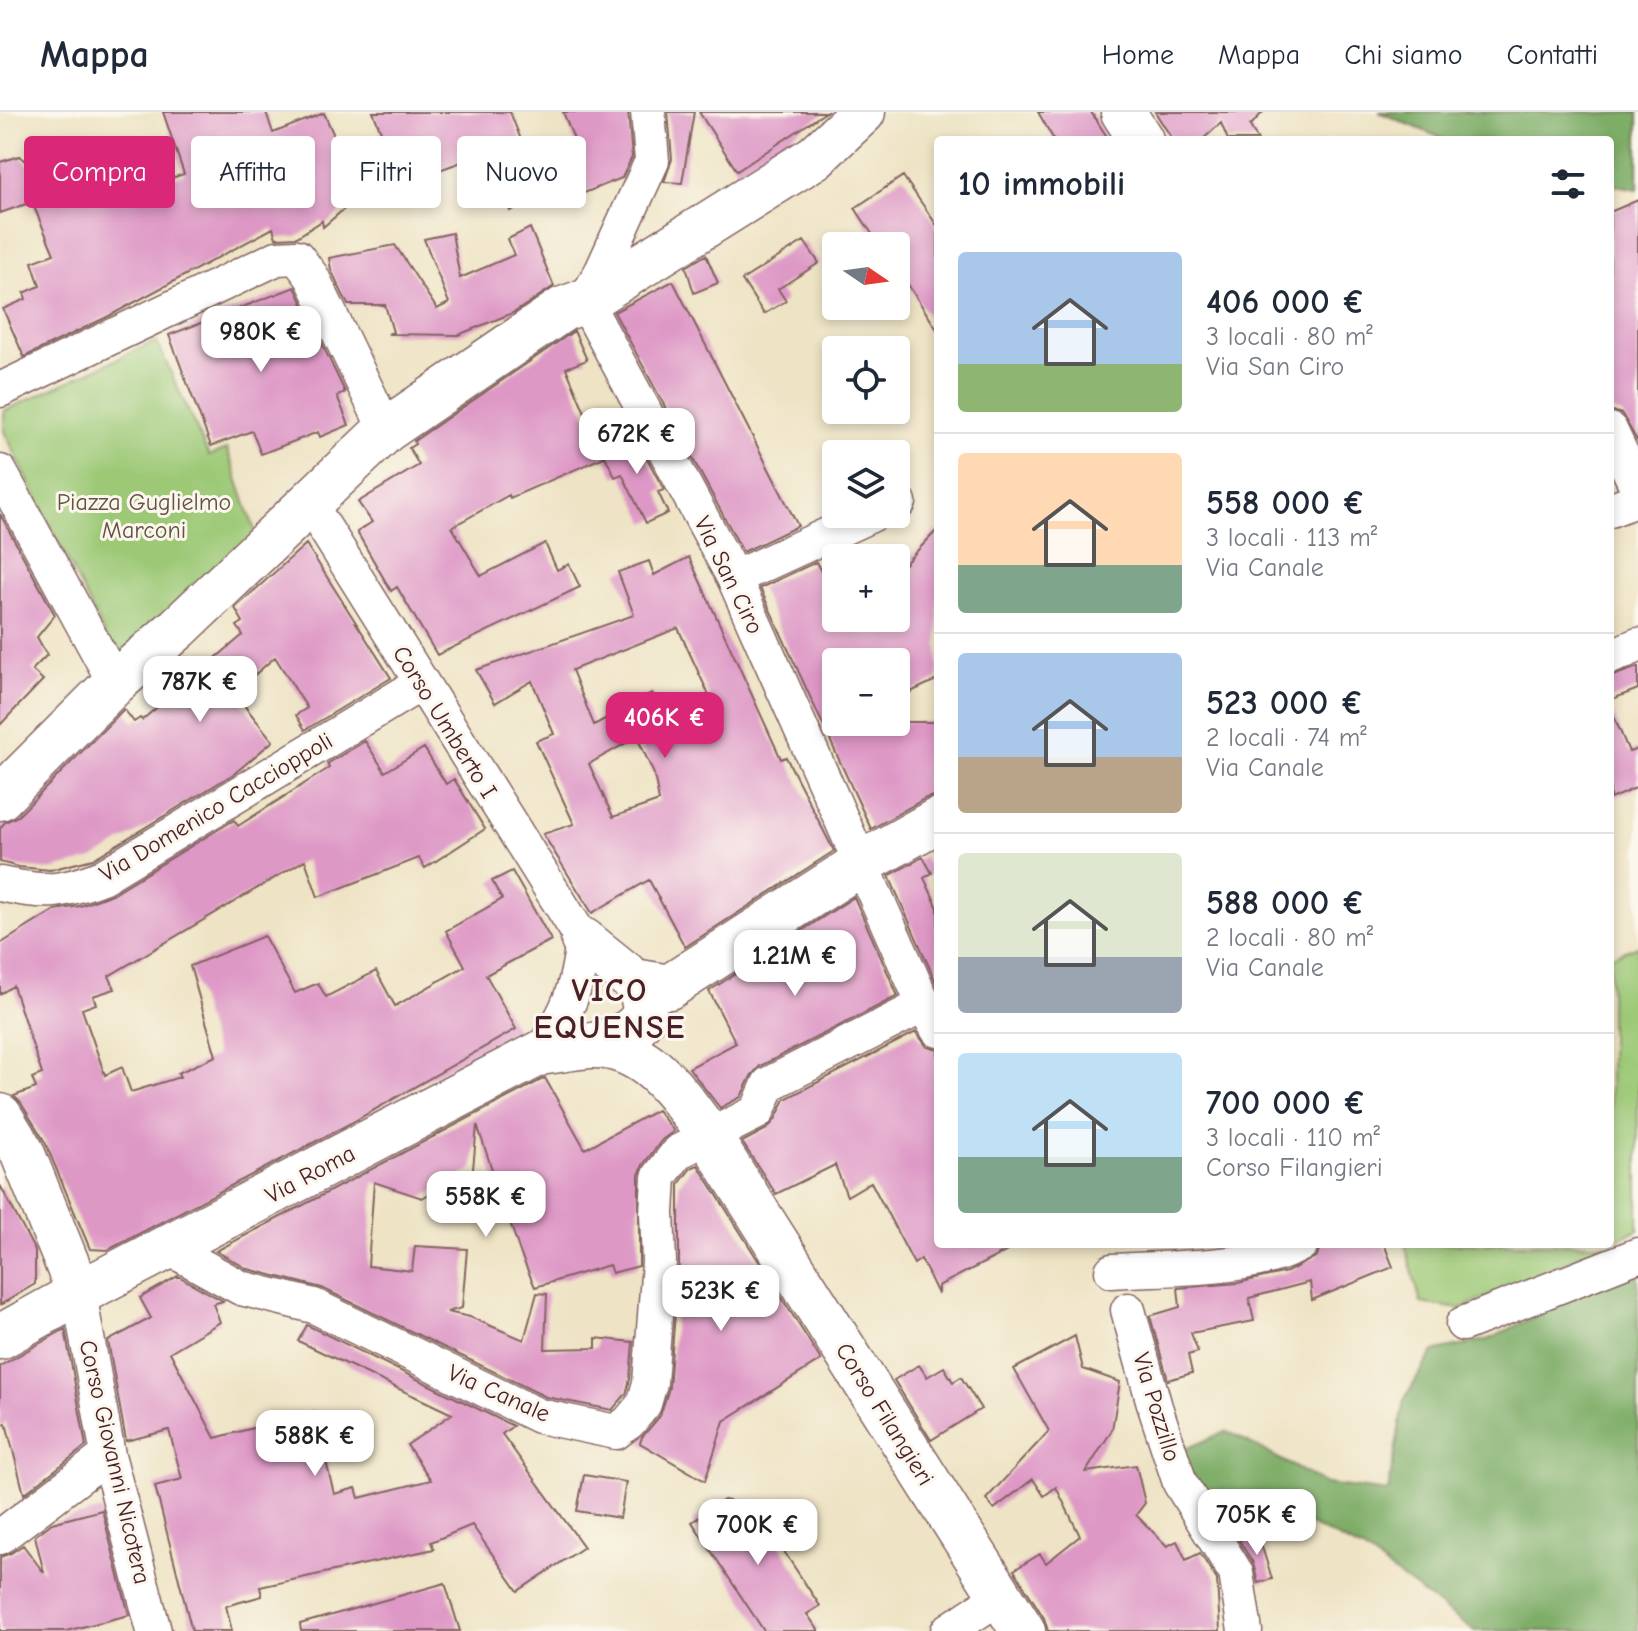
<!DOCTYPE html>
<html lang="it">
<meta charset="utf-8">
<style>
body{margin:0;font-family:"Comic Neue",sans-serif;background:#f6f6f7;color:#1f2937;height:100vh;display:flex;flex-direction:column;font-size:30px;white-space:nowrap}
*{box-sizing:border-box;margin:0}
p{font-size:26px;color:#747a83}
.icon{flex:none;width:44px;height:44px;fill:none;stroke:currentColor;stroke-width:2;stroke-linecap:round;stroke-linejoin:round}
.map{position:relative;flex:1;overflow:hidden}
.sheet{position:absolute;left:934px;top:24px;width:680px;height:1112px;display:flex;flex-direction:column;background:#fff;border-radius:8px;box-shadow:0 4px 12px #0003}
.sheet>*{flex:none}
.banner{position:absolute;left:24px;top:24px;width:760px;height:72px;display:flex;gap:16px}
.needle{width:52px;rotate:103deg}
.tools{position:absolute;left:822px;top:120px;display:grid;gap:16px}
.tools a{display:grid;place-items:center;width:88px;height:88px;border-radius:8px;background:#fff;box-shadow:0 4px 12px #0003;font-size:40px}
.price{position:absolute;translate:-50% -68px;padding:0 18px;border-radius:16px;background:#fff;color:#222;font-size:26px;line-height:52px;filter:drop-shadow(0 2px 4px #0008)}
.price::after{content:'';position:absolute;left:50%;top:48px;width:24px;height:18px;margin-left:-12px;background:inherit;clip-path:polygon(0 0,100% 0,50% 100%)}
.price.on{background:#db2777;color:#fff}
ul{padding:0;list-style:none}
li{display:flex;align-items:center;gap:24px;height:200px;padding:0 24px}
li+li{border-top:2px solid #e0e1e3}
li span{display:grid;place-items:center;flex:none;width:224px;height:160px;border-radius:8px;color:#555}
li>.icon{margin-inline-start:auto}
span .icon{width:96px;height:96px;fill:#fffc;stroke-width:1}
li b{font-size:34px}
h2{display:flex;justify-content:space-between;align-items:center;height:96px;padding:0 24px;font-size:34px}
.pill{padding:0 28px;border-radius:8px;background:#fff;box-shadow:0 4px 12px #0003;font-size:28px;line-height:72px}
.pill.on{background:#db2777;color:#fff}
header{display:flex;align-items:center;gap:48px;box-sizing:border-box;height:112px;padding:0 40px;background:#fff;border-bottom:2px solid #e0e1e3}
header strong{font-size:38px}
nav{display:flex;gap:44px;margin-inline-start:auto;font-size:28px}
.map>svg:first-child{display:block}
</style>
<header>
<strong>Mappa</strong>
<nav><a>Home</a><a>Mappa</a><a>Chi siamo</a><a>Contatti</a></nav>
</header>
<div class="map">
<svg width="1638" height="1519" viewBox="0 0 1638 1519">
<rect width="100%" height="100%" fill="#fbf7ec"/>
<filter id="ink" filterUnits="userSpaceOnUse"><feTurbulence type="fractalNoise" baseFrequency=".0125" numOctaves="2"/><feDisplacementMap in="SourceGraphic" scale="16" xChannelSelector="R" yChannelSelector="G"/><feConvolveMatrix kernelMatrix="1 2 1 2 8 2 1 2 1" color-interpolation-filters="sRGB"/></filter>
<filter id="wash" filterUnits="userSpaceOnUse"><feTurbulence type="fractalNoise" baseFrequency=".006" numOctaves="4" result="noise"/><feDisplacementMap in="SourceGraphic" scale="32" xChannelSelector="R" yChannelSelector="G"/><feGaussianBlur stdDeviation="1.8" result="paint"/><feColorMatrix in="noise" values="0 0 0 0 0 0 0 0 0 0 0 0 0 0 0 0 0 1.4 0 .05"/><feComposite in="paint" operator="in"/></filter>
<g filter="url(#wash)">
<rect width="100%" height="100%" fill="#eee3c4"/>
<path fill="#9dc977" stroke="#747451" stroke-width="2" d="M156 229 209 344 227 337 256 422 116 546 4 319V299Z
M1638 834V1118L1610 1130V845Z
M1405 1132H1606L1460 1197 1421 1191Z"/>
<path fill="#7ead68" stroke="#64664a" stroke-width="2" d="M1379 0H1592L1600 2 1638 0V77L1610 72V28H1446Z
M1632 1155 1638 1165V1519H1474L1363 1438 1269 1393 1221 1407 1176 1341 1227 1319 1326 1372 1388 1380 1404 1288 1433 1240 1490 1227Z"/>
<g id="blocks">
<path fill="#de98c6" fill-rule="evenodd" d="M163 0H266L273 21 324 1 355 71V79L350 92 323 115 322 109 297 125 276 126 273 116 109 204 24 245 3 197 26 187 24 181 40 174 32 150 54 142 32 90 0 101V50L20 44 36 60 50 82 104 59 110 71 126 65 132 80 184 62Z
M373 0H510L543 83 510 99 489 40 434 60 432 54 413 58 405 39 391 44Z
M563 0H628L632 45 622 66 559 91 544 61 581 45Z
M668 0H694L682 71 664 70 672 47Z
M699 0H826L737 59Z
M1038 0H1091L1109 28H1054Z
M1155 0H1263L1250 14 1258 28H1228L1221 11 1202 28H1173Z
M903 64 938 115V219L907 171 896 176V134H880L855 96Z
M1638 88V330L1622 302 1610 298V100Z
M530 116 554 174 515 200 458 223 388 222 393 220 385 193H348L331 158 329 146 395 133 437 197 449 191 424 127 452 121 460 166 514 143 508 127Z
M804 129 819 151 778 177 786 189 764 202 742 168Z
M706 143 718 171 694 181 686 155Z
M673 169 798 414 743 440 614 200Z
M295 175 345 280 337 284 349 313 320 325 318 320 261 342 252 319 211 334 169 223Z
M574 219 587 248 566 256 604 345 510 386 509 383 452 415 481 464 545 431 557 458 569 452 580 475 437 543 397 475 391 479 357 420 372 410 358 390 419 353 409 336 415 332 414 329Z
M634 322 664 378 658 380 668 401 646 411 622 362 615 365 602 338Z
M0 402 55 503 37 525 47 543 32 558 43 568 0 613Z
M938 417V567L896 587V550H836V610H938V683L926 686 871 717 760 476 816 450 826 469 836 464V506H896V461Z
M306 432 391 566 305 618 296 603 307 596 275 545 234 581 273 629 235 661 93 747 50 758 19 755 0 750V716L5 710 18 704 124 597 134 610 140 606 142 608 243 523 237 514 243 510 235 496Z
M689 445 781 647 786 645 834 739 685 835 649 768 592 801 543 722 574 712 536 629 554 622 532 569 495 591 476 558 634 503 618 460 649 449 654 463ZM678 516 721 609 674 630 652 581 594 613 572 558ZM637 625 654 662 659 689 613 705 589 652Z
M1638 555V577L1610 588V565Z
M1610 595 1629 640 1638 637V675L1610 687Z
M365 629 385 660 424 636 446 672 454 667 485 717 425 756 419 746 318 785 305 748 109 864 115 877 93 884 96 892 82 897 105 963 122 955 131 980 180 965 178 961 216 944 190 854 264 824 295 881 318 871 326 885 376 859 395 894 465 854 446 819 502 787 492 769 512 759 551 828 486 863 516 917 351 1011 108 1138 90 1137 45 1030 21 991 14 984 36 976 32 966 42 962 13 874 0 882V832L55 798 80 794 112 782 234 708 238 714 329 656 327 652Z
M923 745 932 761 924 766 938 796V875L889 764Z
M854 785 898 884 760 954 751 964 741 985 720 996 689 956 736 931 709 879Z
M916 920 927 935 938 938V1132H1021L938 1174V1182L921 1147 914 1152 871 1070 847 1084 835 1053 776 1082 742 1030 767 1017 775 1008 785 987Z
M545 966 585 1037 657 998 674 1019 662 1028 643 1053 639 1063V1154L612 1161 609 1153 535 1175 521 1143 477 1013 473 1057 422 1086 374 1070 368 1154 412 1159 415 1134 467 1137 462 1196 447 1200 470 1205 524 1228 537 1181 547 1182 545 1237 596 1236V1226L633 1230 630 1267 626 1282 612 1298 546 1285 322 1176 248 1157 216 1139Z
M698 1053 821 1248 724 1309 705 1369 640 1331 642 1325 660 1304 669 1276 679 1151V1072L691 1056Z
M0 1073 35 1139V1172L0 1193Z
M1321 1132H1384L1393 1155 1312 1188 1310 1170 1249 1186 1254 1209 1191 1221 1198 1240 1188 1243 1192 1261 1168 1268 1150 1204 1180 1195 1178 1176 1238 1171 1287 1160 1317 1144Z
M178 1164 223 1189 213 1192 220 1210 170 1240 215 1326 314 1300 334 1382 356 1376 359 1386 431 1368 407 1333 452 1302 298 1229 307 1213 513 1314 502 1322 584 1435 518 1479 472 1413 431 1430 434 1437 260 1475 262 1484 226 1494 232 1519H192L155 1374 182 1367 169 1318 126 1329 108 1229 151 1206 140 1186Z
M65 1217 86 1334 24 1382 6 1311 0 1315V1254Z
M1075 1224 1083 1257 1120 1270 1112 1318 1086 1360 1136 1353 1145 1391 1136 1403 1167 1434 1177 1429 1186 1448 1200 1441 1217 1468 1220 1519H1048L1044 1506 1014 1458 1040 1442 1046 1451 1080 1424 1056 1375 1044 1384 1033 1367 994 1397 986 1387 1049 1319 1014 1257Z
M919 1253 927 1265 944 1255 953 1270 961 1265 981 1297 931 1328 894 1268Z
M584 1363 626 1370 620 1406 577 1399Z
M724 1388 754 1394 820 1494 807 1502 819 1519H764L692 1410Z
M102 1398 129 1503 66 1519H0V1445L11 1441 23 1433 44 1461 35 1424 52 1411Z
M1258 1422 1272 1467 1258 1471 1253 1451 1239 1428Z
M445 1471 460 1519H301L300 1512Z"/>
</g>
</g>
<g filter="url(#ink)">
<use href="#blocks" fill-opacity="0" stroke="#836461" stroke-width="2"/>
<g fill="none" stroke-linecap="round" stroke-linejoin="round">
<defs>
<path id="street" d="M648 0 652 49 602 159 585 189 734 466 924 893 938 918
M0 278 277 146 297 145 312 165 386 318
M1610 318 1638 377
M0 360 115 571
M309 391 583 828C577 878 569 899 540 941
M896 392 899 390
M1610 398 1638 387
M734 466 873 402
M1610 545 1638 533
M0 772C45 781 58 782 102 765L420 572
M169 1136 241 1176 314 1194 539 1304 616 1320 629 1310 644 1292 650 1271 659 1150 657 1101 659 1065 678 1040 757 1000 769 972 924 893
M1112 1159C1168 1155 1252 1159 1301 1132
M79 1181 108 1343 154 1519
M1128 1198 1155 1295 1180 1371 1236 1461 1245 1519
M1463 1212 1638 1143
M0 1425 108 1343
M948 1519 1001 1484"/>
<path id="secondary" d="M1123 0 1141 28
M0 686 115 571 178 516 386 318 563 197 585 189 815 45 863 0
M583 828 634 869 669 875
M669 875 860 752 938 708
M589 934C610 929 652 918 643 887 642 881 637 875 634 869
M0 1004 22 1040 79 1181
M0 1225 79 1181 540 941C556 939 573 935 590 934 648 932 678 983 709 1024L1023 1519"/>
</defs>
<use href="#street" stroke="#836461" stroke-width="37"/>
<use href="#secondary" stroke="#836461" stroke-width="47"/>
<use href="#street" stroke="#fff" stroke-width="34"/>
<use href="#secondary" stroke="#fff" stroke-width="44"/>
</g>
</g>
<g text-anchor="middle" stroke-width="6" stroke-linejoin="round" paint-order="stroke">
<g font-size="24" fill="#635242" stroke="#fbf7ec">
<text x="144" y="398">Piazza Guglielmo<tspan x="144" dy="28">Marconi</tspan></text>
</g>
<g font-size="24" fill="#4a1f2b" stroke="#fbf7ec">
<text transform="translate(729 463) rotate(64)" y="8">Via San Ciro</text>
<text transform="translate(445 610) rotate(58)" y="8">Corso Umberto I</text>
<text transform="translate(216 695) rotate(-31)" y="8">Via Domenico Caccioppoli</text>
<text transform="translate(310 1062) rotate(-28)" y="8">Via Roma</text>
<text transform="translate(499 1281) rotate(24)" y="8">Via Canale</text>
<text transform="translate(1157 1295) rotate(73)" y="8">Via Pozzillo</text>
<text transform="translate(885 1302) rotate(58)" y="8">Corso Filangieri</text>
<text transform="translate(115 1350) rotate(77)" y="8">Corso Giovanni Nicotera</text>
</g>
<g font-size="32" font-weight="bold" letter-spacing="2" fill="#4a1f2b" stroke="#fbf7ec">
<text x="610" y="889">VICO<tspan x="610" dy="37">EQUENSE</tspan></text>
</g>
</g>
</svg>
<div class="tools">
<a><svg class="needle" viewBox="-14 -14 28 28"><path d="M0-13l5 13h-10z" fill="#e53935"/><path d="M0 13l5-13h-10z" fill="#747a83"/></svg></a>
<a><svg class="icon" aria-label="locate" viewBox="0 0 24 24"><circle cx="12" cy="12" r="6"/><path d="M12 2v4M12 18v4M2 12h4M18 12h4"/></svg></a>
<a><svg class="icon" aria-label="layers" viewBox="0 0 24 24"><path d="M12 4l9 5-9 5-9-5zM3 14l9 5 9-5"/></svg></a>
<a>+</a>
<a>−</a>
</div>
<b class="price" style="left:261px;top:262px">980K €</b>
<b class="price" style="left:637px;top:364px">672K €</b>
<b class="price" style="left:200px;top:612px">787K €</b>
<b class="price on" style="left:665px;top:648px">406K €</b>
<b class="price" style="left:795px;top:886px">1.21M €</b>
<b class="price" style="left:486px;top:1127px">558K €</b>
<b class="price" style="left:721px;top:1221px">523K €</b>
<b class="price" style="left:315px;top:1366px">588K €</b>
<b class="price" style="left:1257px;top:1445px">705K €</b>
<b class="price" style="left:758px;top:1455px">700K €</b>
<div class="banner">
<a class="pill on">Compra</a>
<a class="pill">Affitta</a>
<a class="pill">Filtri</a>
<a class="pill">Nuovo</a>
</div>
<section class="sheet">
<h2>10 immobili<svg class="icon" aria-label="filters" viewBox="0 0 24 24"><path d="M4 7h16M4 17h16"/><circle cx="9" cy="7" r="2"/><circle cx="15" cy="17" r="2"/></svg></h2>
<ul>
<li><span style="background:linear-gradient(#a9c7e8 70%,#8fb573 0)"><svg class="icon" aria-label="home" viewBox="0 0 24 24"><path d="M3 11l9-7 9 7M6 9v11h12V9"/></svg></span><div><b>406 000 €</b><p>3 locali · 80 m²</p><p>Via San Ciro</p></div></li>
<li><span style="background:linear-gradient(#ffd9b3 70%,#7fa58c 0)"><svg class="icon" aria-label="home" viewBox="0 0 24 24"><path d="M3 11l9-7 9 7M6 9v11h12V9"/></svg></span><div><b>558 000 €</b><p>3 locali · 113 m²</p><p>Via Canale</p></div></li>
<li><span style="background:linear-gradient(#a9c7e8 65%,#b9a48a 0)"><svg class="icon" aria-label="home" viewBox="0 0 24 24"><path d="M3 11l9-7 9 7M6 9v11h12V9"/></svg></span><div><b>523 000 €</b><p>2 locali · 74 m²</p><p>Via Canale</p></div></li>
<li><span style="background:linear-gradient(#dfe7d0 65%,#9aa5b1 0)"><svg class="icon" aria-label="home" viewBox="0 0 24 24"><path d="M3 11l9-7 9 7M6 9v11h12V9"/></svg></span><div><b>588 000 €</b><p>2 locali · 80 m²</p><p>Via Canale</p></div></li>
<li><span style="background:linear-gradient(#bfe0f5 65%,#7fa58c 0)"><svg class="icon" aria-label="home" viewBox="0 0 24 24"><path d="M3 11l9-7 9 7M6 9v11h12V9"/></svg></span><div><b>700 000 €</b><p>3 locali · 110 m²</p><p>Corso Filangieri</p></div></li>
</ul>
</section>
</div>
